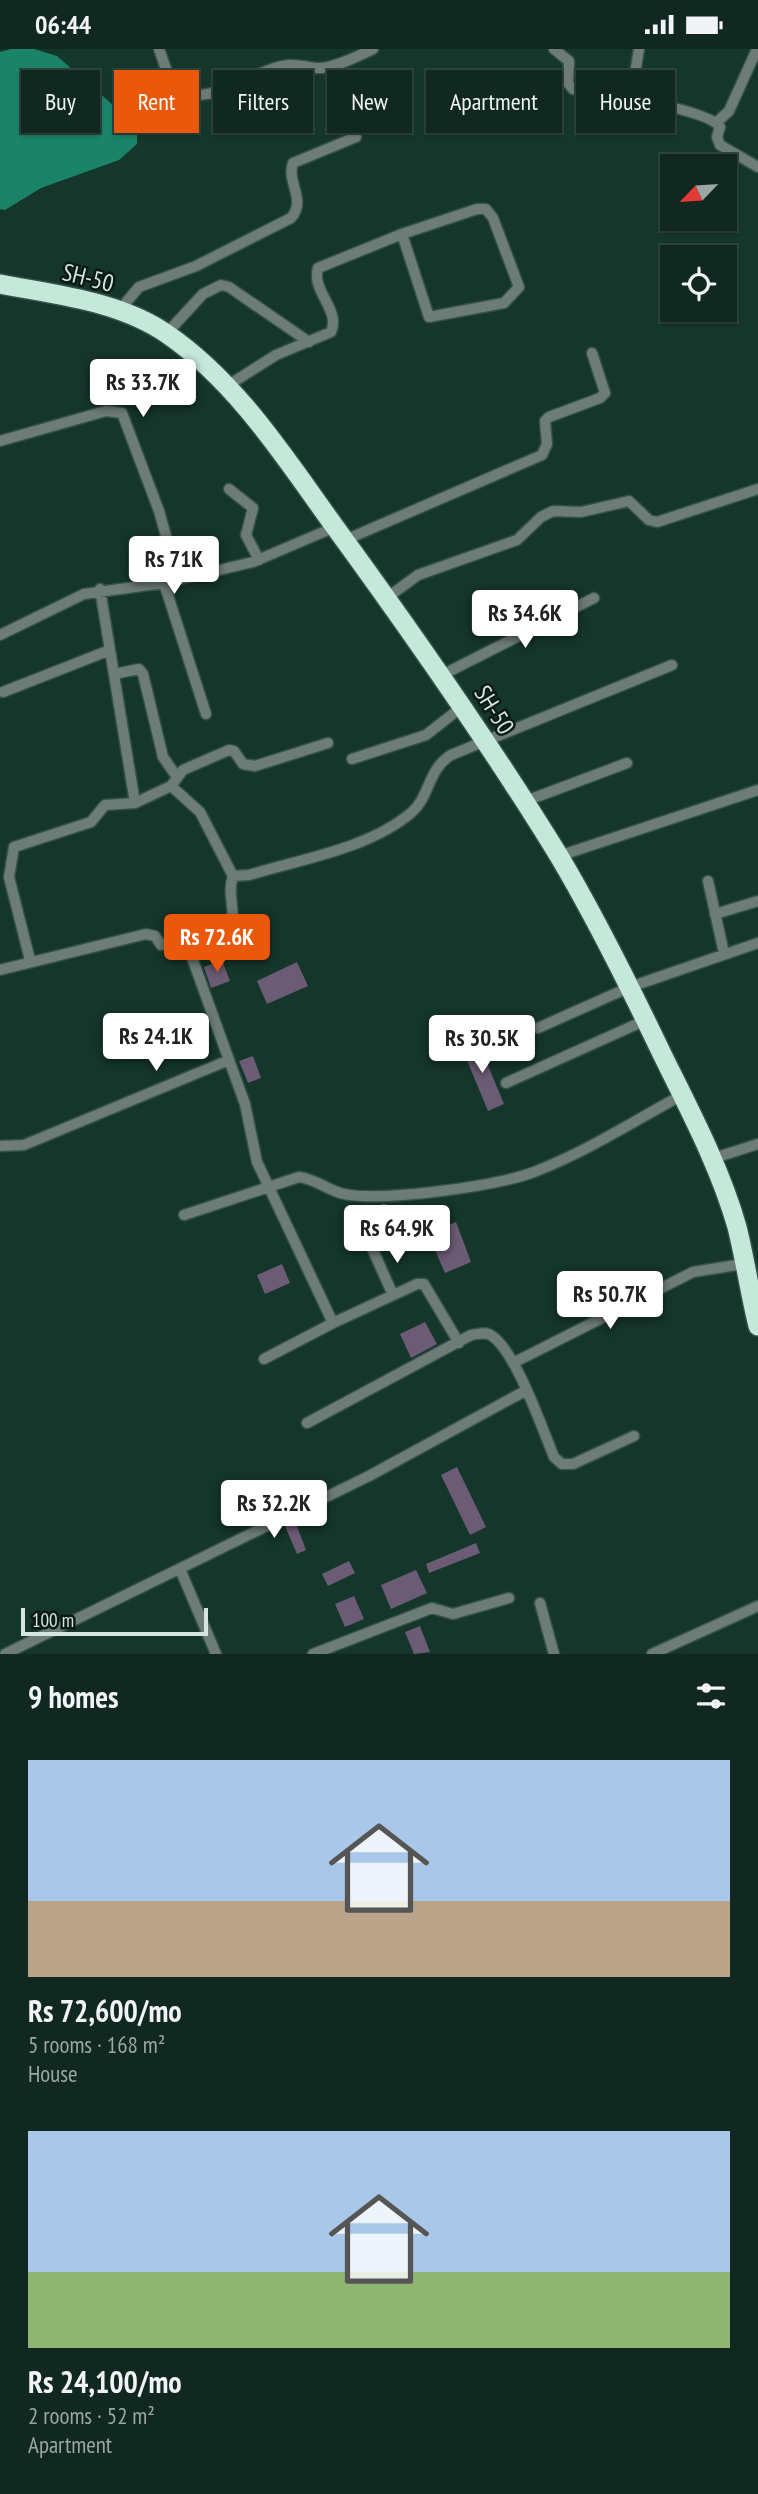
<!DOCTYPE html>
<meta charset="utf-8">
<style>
body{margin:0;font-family:"PT Sans Narrow",sans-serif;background:#1e342d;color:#f1f3f6;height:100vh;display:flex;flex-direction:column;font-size:26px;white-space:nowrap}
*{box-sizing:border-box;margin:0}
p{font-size:23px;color:#9ca6a5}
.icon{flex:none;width:38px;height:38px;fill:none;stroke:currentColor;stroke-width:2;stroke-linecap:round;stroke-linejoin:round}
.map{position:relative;height:1605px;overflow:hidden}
.details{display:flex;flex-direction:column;background:#102820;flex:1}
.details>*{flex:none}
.hud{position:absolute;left:21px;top:21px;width:718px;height:63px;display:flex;gap:14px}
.needle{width:46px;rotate:245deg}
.controls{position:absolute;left:660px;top:105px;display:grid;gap:14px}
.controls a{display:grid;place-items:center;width:77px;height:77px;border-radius:0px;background:#102820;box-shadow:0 2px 5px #0004,0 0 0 2px #30443e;font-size:35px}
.scale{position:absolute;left:21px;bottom:18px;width:187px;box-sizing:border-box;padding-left:7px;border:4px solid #d4e6df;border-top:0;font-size:19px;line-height:24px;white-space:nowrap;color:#d4e6df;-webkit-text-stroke:5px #0c1a15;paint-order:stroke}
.price{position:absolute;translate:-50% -60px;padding:0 16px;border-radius:7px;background:#fff;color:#222;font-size:23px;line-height:46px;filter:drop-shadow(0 2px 4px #0008)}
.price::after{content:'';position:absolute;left:50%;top:42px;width:21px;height:16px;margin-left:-10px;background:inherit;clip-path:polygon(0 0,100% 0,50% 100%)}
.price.selected{background:#ea580c;color:#fff}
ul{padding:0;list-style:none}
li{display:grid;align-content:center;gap:14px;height:371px;padding:0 28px}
li span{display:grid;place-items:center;height:217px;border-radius:0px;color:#555}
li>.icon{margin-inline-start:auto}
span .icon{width:126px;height:126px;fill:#fffc;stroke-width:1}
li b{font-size:30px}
h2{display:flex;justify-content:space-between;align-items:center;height:84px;padding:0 28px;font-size:30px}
.pill{padding:0 24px;border-radius:0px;background:#102820;box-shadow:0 2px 5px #0004,0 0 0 2px #30443e;font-size:24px;line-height:63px}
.pill.selected{background:#ea580c;color:#fff}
.status{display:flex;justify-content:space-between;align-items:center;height:49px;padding:0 35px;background:#102820;direction:ltr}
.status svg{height:19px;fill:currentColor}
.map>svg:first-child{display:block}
</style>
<div class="status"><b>06:44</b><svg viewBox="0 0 49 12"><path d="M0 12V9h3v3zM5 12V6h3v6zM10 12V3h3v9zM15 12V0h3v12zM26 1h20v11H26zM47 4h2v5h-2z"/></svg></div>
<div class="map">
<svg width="758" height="1605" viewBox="0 0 758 1605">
<rect width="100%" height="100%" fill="#15362b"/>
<path fill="#1a8368" d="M11 0H34L57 7 137 77V95L119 111 41 139 5 161 0 160V3Z"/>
<path fill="#6c5b74" d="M222 911 230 932 211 939 204 918Z
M297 913 308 937 267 955 257 932Z
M477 990 504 1055 488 1062 461 997Z
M253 1007 261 1029 248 1034 239 1012Z
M382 1155H386L393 1167 366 1180 359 1166Z
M456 1173 471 1213 445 1224 428 1185Z
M282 1215 290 1234 265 1245 257 1226Z
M425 1273 437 1295 411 1309 400 1285Z
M457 1418 486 1478 470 1486 441 1426Z
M295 1472 306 1501 297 1505 285 1477Z
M476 1494 480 1504 429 1524 426 1515Z
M349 1512 355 1524 328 1537 322 1525Z
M416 1521 427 1544 391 1560 381 1536Z
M354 1547 364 1570 345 1578 335 1555Z
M420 1577 430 1603 414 1605 405 1583Z"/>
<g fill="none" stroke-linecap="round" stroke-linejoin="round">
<defs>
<path id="street" d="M159 0 172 37C206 65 253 19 289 16 300 15 311 20 322 19 339 17 358 7 373 0
M554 0 569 12 568 34 573 40C599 44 708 60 720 78L717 88 720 96 758 118
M631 49 639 0
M717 73 729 62 757 0
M119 262 139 238 196 217 291 169C307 151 286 133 293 114L356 88
M166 285 203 245 221 236 229 238 309 293
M227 337 276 306 331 283C341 261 311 242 318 219L402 185 429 268 504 254 519 238 493 169 486 160H477L402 185
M0 392 106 362 122 364 159 462 178 530
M229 440 253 459 246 486 259 511
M345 491 542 406 547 395 545 372 549 368 600 349 605 344 592 304
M164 534 206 665
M100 540 135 754
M388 548 418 526 517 491 541 468 553 462 581 463 629 452 649 471 657 473 758 440
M0 586 84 545 164 534 253 513 335 478
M114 625 139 620 143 625 163 708 177 728
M442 626 594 549
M3 643 110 601
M352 710 426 686 463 657
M171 737 183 721 229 701 234 702 243 715 255 717 328 694
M523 753 627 714
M559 807 758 741
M708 832 724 904
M715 865 758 852
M30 911 9 828 14 798 91 773 105 756 135 754 171 737 200 763 233 827
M0 921 146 885 155 887 161 896 227 880 232 876C235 858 227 844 233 827L249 826C301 810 369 800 412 763 430 747 428 720 451 706L672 616
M538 979 630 938 758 894
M229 1011 245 1055 257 1113 333 1274 417 1235H424L459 1294
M506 1034 646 971
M0 1097 24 1096 229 1011 186 892
M711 1110 758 1095
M184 1166 299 1128C316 1130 327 1141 344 1145 382 1153 497 1137 534 1123 586 1103 634 1072 682 1046
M372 1199 393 1246
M264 1310 333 1274
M513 1314 693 1223 743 1215
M307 1374 471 1286C479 1285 486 1282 492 1287 516 1303 542 1379 554 1408L562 1415H573L634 1387
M180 1520 216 1605
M540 1554 554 1605
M5 1605 369 1427 525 1342
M313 1605 432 1559 453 1565 509 1549
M652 1605 758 1557"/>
<path id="highway" d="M0 235C56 246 119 252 167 285 238 334 285 409 335 478 413 585 489 693 559 807 597 871 630 938 662 1005 689 1060 720 1118 737 1178 745 1210 750 1245 758 1277"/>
</defs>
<use href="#street" stroke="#345248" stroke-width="13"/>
<use href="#highway" stroke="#345248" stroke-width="22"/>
<use href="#street" stroke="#6e7c77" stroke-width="10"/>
<use href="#highway" stroke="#c4e9db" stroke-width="19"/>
</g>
<g text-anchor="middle" stroke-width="5" stroke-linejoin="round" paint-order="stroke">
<g font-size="24" fill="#d4e6df" stroke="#0c1a15">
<text transform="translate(88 229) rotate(14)" y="8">SH-50</text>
<text transform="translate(494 661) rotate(58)" y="8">SH-50</text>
</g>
</g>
</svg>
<div class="controls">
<a><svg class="needle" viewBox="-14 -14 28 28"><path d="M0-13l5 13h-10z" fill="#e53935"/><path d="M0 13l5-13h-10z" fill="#9ca6a5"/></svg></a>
<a><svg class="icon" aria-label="locate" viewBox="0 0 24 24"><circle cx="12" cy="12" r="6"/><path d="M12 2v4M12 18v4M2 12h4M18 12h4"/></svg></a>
</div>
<div class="scale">100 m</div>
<b class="price" style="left:143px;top:370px">Rs 33.7K</b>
<b class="price" style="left:174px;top:547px">Rs 71K</b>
<b class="price" style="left:525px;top:601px">Rs 34.6K</b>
<b class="price selected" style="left:217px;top:925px">Rs 72.6K</b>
<b class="price" style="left:156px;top:1024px">Rs 24.1K</b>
<b class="price" style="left:482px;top:1026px">Rs 30.5K</b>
<b class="price" style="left:397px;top:1216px">Rs 64.9K</b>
<b class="price" style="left:610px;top:1282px">Rs 50.7K</b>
<b class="price" style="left:274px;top:1491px">Rs 32.2K</b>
<div class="hud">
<a class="pill">Buy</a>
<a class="pill selected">Rent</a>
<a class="pill">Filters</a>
<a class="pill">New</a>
<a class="pill">Apartment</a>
<a class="pill">House</a>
</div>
</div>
<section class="details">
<h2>9 homes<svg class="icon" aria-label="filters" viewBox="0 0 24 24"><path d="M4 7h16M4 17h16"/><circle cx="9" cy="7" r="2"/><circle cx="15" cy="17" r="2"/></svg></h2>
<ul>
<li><span style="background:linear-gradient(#a9c7e8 65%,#b9a48a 0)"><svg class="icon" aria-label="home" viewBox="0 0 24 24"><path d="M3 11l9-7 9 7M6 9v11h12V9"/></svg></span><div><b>Rs 72,600/mo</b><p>5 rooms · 168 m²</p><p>House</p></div></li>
<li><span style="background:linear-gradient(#a9c7e8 65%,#8fb573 0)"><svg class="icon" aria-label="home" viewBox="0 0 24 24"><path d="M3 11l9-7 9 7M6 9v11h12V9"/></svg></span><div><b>Rs 24,100/mo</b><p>2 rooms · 52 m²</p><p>Apartment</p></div></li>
</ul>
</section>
